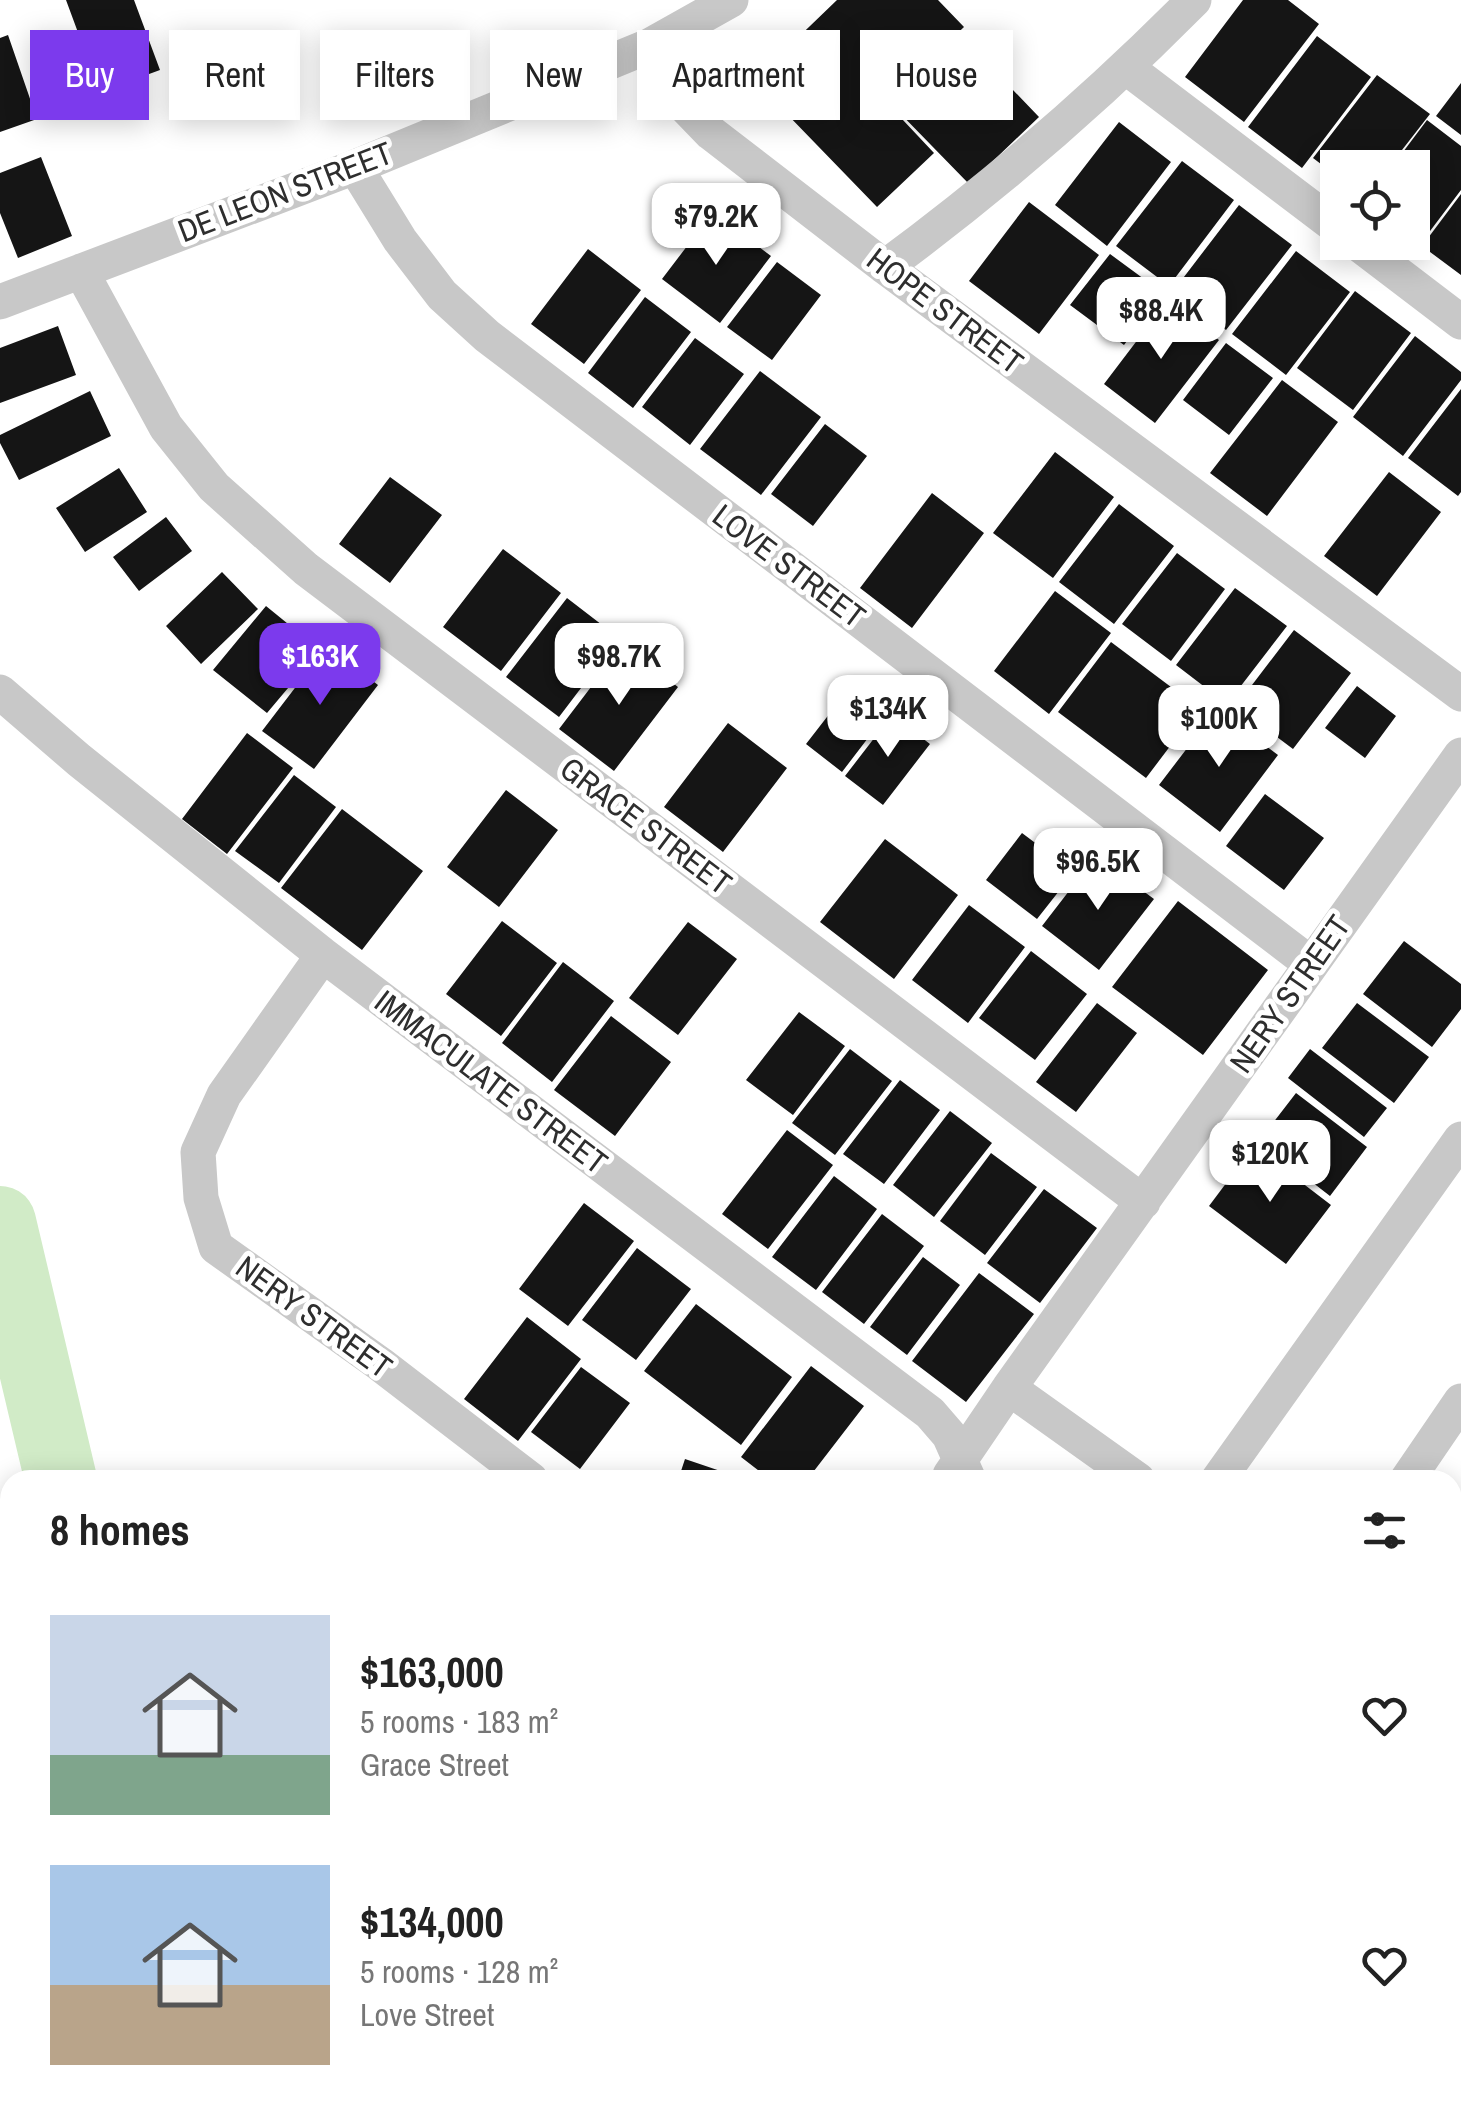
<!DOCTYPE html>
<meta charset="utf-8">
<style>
body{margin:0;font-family:"Archivo Narrow",sans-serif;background:#f2f2f2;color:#222;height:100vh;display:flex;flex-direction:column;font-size:38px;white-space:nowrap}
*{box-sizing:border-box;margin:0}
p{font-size:32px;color:#767676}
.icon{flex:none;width:55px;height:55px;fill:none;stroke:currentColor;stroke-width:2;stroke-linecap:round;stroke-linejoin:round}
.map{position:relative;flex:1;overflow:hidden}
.details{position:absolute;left:0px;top:1470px;width:1462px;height:642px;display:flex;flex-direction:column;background:#fff;border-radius:30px 30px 0 0;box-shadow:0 5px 25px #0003}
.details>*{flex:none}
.hud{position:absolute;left:30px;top:30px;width:1402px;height:90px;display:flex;gap:20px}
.controls{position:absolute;left:1320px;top:150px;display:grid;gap:20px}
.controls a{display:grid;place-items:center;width:110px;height:110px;border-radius:0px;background:#fff;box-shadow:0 5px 25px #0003;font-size:50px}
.price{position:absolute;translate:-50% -85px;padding:0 22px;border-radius:20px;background:#fff;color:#222;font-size:32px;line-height:65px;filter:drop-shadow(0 2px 5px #0008)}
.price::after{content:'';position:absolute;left:50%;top:60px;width:30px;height:22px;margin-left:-15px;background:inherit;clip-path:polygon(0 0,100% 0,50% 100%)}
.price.on{background:#7c3aed;color:#fff}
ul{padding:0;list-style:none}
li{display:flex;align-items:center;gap:30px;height:250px;padding:0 50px}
li span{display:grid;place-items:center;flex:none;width:280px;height:200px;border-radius:0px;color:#555}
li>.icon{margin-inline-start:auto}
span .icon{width:120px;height:120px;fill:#fffc;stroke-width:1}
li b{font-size:42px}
h2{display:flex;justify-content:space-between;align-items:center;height:120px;padding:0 50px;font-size:42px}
.pill{padding:0 35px;border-radius:0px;background:#fff;box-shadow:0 5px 25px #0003;font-size:35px;line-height:90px}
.pill.on{background:#7c3aed;color:#fff}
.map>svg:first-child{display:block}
</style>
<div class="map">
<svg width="1461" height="2112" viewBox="0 0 1461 2112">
<rect width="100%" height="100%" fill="#fff"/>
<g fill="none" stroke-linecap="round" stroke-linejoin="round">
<path stroke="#d1ebc7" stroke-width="72" d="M0 1222 61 1480
M992 2102 1060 2112"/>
</g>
<path fill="#151515" d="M66 0H134L160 70 100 92Z
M837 0H938L964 27 886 102 934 153 877 207 754 80Z
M1243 0H1288L1319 24 1244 122 1185 77Z
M8 35 37 119 0 132V38Z
M1317 36 1371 77 1302 168 1248 127Z
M963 38 1039 117 969 184 893 106Z
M1377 75 1430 114 1388 168H1338V177L1313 158Z
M1461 83V135L1436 116Z
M1427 120 1461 146V190L1421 243 1412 236V168H1391Z
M1119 122 1171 162 1107 246 1055 205Z
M41 157 72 236 18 258 0 213V173Z
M1182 161 1234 200 1169 286 1116 246Z
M1461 194V275L1422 246Z
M1029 202 1099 255 1039 334 969 281Z
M1239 205 1292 245 1226 330 1174 290Z
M713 212 771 256 720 323 662 279Z
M588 249 641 290 584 364 531 324Z
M1296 251 1350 292 1286 375 1232 334Z
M1110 254 1163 293 1124 345 1070 305Z
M777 262 821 295 772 360 727 327Z
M1355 291 1411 333 1353 410 1297 368Z
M645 297 691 332 633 408 588 373Z
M1167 301 1219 340 1155 423 1104 384Z
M58 326 76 375 0 403V348Z
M1415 336 1461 372V380L1403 456 1353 417Z
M695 338 744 374 690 445 642 407Z
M1226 343 1273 378 1229 435 1183 400Z
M760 371 821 417 761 495 700 449Z
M1282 380 1338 422 1267 516 1210 473Z
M1461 389V492L1458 496 1408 458Z
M90 391 111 436 19 480 0 443V435Z
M825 424 867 456 813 526 771 494Z
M1055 452 1114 497 1053 578 993 533Z
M119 468 147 512 85 552 56 508Z
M1389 472 1441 512 1377 596 1324 556Z
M390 477 442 515 390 583 339 544Z
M932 493 984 533 912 628 860 588Z
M1119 504 1174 546 1114 624 1059 582Z
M166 517 192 551 139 591 113 557Z
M503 549 561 593 501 671 443 627Z
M1177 553 1225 589 1171 661 1122 624Z
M222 572 258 609 201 664 166 626Z
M1235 588 1287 626 1227 704 1176 665Z
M1055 591 1111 633 1049 714 994 671Z
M567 598 619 638 559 717 506 677Z
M266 606 320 650 267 713 213 670Z
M1294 630 1351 673 1293 749 1236 706Z
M1111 642 1199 708 1146 778 1058 712Z
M623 645 678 687 614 771 559 729Z
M327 646 378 685 314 769 262 731Z
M858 677 894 704 842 772 806 744Z
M1357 686 1396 716 1365 758 1325 728Z
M1217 709 1278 755 1220 832 1159 785Z
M892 715 930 744 883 805 845 776Z
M728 723 787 768 723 852 664 807Z
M247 733 293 768 227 854 182 819Z
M294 775 336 807 279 883 235 851Z
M506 790 558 830 499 907 447 867Z
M1265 794 1324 838 1284 890 1226 846Z
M342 809 423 871 362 950 281 888Z
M1022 833 1074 872 1037 919 986 880Z
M885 839 958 895 894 979 820 922Z
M1096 856 1154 899 1099 970 1042 926Z
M1178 901 1268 970 1203 1055 1112 987Z
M969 905 1025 947 968 1023 912 980Z
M502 921 557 963 501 1036 446 994Z
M688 922 737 959 678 1035 629 998Z
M1404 941 1461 984V1009L1432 1047 1363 994Z
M1031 951 1087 994 1035 1060 979 1018Z
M563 962 614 1001 552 1082 502 1043Z
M1097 1003 1137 1033 1076 1112 1036 1082Z
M1357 1003 1429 1057 1394 1103 1322 1048Z
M799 1012 845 1046 793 1115 746 1080Z
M611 1016 671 1062 615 1136 554 1090Z
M850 1049 892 1081 835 1155 792 1123Z
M1310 1049 1387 1108 1364 1137 1288 1078Z
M900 1080 940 1110 884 1184 843 1154Z
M1296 1093 1367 1147 1330 1196 1259 1141Z
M950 1111 992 1143 934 1217 893 1185Z
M787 1130 833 1165 768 1249 722 1214Z
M1254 1146 1331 1205 1286 1264 1209 1206Z
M991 1153 1037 1187 985 1255 940 1221Z
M834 1176 877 1209 816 1290 772 1257Z
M1044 1189 1097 1228 1040 1303 987 1263Z
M584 1203 634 1241 568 1326 519 1289Z
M882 1214 924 1246 864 1324 822 1292Z
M637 1248 691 1289 636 1360 582 1320Z
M923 1257 960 1285 907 1355 870 1327Z
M979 1273 1034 1314 966 1402 912 1361Z
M696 1304 792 1377 741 1445 644 1371Z
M527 1317 581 1359 518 1441 464 1399Z
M811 1366 864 1406 807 1480H771L741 1457Z
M581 1367 630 1403 580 1469 531 1432Z
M685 1459 744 1479 743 1480H678Z
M1452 1997 1461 2003V2039L1452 2052Z
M0 2055 10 2060V2102H20L15 2112H0Z
M28 2102H58L74 2112H22Z
M314 2102H356L369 2112H307Z
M420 2102H499L491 2112H413Z
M527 2102H644L638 2112H542Z
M1370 2102H1418L1411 2112H1384Z"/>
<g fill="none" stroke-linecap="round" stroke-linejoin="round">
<path stroke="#c8c8c8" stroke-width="35" d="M649 46 683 104 711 133 885 267 1461 694
M1127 68 1338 228
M355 167 400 240 442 295 487 336 1311 964
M1356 242 1461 322
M885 267C995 186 1098 97 1194 0
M81 271 166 427 214 487 306 569 1143 1202
M0 302 355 167 649 46 731 0
M0 692 79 760 323 955 930 1413 949 1435 969 1480
M323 955 224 1095 198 1152 201 1198 216 1247 380 1364 531 1480
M1009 1388 1138 1480
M950 1475 1009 1388 1461 755
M1218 1480 1461 1139
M1407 1480 1461 1401
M1452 1815 1461 1803
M1340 2102 1351 2112
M675 2112 681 2102"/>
<path stroke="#b8b8b8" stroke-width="50" d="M0 2040 10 2046
M99 2102 114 2112
M784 2102 792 2112
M244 2112 253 2102"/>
</g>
<g text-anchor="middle" stroke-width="10" stroke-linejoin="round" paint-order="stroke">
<g font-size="32" fill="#2e2e2e" stroke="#fff">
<text transform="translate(285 192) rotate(-21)" y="11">DE LEON STREET</text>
<text transform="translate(945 311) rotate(37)" y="11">HOPE STREET</text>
<text transform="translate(789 566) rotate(37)" y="11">LOVE STREET</text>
<text transform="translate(646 826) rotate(37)" y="11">GRACE STREET</text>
<text transform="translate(1290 994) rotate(-55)" y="11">NERY STREET</text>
<text transform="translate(491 1082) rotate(37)" y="11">IMMACULATE STREET</text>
<text transform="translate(314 1317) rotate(36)" y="11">NERY STREET</text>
</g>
</g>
</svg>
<div class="controls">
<a><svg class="icon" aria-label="locate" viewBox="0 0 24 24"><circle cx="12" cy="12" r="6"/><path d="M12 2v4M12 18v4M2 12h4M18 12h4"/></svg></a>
</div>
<b class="price" style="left:716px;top:268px">$79.2K</b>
<b class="price" style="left:1161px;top:362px">$88.4K</b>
<b class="price on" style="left:320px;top:708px">$163K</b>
<b class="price" style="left:619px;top:708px">$98.7K</b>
<b class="price" style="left:888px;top:760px">$134K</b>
<b class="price" style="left:1219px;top:770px">$100K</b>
<b class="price" style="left:1098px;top:913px">$96.5K</b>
<b class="price" style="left:1270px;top:1205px">$120K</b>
<div class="hud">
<a class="pill on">Buy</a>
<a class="pill">Rent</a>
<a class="pill">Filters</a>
<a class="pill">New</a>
<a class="pill">Apartment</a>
<a class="pill">House</a>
</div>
<section class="details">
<h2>8 homes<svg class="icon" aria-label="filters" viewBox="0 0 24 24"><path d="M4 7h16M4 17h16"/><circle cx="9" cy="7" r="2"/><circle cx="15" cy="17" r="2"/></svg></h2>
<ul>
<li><span style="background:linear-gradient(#c9d6e8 70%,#7fa58c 0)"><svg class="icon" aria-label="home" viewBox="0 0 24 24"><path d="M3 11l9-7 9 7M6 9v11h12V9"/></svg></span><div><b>$163,000</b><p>5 rooms · 183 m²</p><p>Grace Street</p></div><svg class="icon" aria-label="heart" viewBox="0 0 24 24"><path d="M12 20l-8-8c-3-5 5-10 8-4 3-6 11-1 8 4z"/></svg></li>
<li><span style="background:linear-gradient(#a9c7e8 60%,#b9a48a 0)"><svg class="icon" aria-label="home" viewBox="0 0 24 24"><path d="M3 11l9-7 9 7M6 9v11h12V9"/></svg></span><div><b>$134,000</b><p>5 rooms · 128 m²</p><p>Love Street</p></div><svg class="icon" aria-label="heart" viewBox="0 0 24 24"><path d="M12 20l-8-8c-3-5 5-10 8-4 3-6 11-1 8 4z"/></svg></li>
</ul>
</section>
</div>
